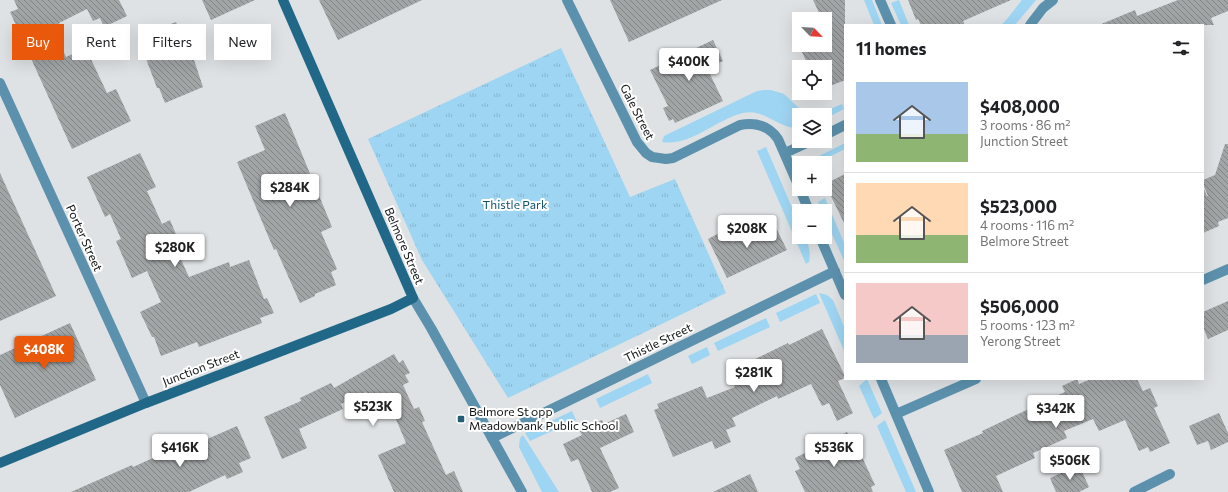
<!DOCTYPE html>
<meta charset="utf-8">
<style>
body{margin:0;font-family:Commissioner,sans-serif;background:#f2f2f2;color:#202124;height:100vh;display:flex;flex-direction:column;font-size:15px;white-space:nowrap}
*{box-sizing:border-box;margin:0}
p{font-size:13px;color:#757577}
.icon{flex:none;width:22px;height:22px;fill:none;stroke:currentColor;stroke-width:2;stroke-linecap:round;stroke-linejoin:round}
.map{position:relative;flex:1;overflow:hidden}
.side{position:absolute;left:844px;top:24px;width:360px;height:356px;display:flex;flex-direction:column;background:#fff;border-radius:0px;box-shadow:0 4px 16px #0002}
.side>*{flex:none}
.hud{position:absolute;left:12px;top:24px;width:380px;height:36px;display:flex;gap:8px}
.needle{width:26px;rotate:115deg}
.fabs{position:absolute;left:792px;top:12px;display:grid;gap:8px}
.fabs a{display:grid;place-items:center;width:40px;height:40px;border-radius:0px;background:#fff;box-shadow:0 4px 16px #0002;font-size:20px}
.price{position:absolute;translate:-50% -34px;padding:0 9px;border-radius:4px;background:#fff;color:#222;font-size:13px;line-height:26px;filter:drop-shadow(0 1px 2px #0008)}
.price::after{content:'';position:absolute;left:50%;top:24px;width:12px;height:9px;margin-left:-6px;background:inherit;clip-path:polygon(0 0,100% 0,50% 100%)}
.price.active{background:#ea580c;color:#fff}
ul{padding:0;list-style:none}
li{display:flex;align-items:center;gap:12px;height:100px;padding:0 12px}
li+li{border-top:1px solid #e0e0e0}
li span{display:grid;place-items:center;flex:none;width:112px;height:80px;border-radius:0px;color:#555}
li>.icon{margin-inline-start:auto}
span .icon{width:48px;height:48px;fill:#fffc;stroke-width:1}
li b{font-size:17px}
h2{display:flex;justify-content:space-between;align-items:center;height:48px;padding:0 12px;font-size:17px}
.chip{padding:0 14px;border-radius:0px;background:#fff;box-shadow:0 4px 16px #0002;font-size:14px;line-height:36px}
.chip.active{background:#ea580c;color:#fff}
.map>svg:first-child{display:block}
</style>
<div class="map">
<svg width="1228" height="492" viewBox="0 0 1228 492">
<defs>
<pattern id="park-tufts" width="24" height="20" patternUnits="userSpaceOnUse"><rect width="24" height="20" fill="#9ed5f2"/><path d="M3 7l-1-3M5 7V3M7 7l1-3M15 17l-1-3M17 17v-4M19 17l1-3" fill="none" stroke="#87b6cf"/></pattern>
<pattern id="building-back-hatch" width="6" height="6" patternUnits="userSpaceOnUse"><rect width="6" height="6" fill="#a1a5a6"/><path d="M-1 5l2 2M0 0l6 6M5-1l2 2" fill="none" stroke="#828586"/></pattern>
</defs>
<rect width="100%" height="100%" fill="#dee2e4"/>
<path fill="#9ed5f2" d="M864 0H872L882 25H874Z
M899 0 909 25H901L891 3Z
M1022 0H1036L1015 25H1001L1007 19Z
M764 90H771L784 94 799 108 810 113 823 112 842 104 844 109 825 119V115H799V128C778 129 765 108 743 113 717 119 690 147 662 142L664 136 757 91Z
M845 143V149L817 163 815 158Z
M766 147 799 224V237H805C809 246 811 253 809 262L806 264 757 151Z
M825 198 845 245V263L825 218V211H822L818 202Z
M819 293 827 295 833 300 845 329V353Z
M816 294 820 303 780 322 776 313Z
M766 318 770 327 718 351 714 343Z
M707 347 710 355 692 364 688 356Z
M648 374 652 383 600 408 596 399Z
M867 379 882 413 874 419 859 386Z
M572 411 576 420 530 441 525 433Z
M885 420 916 492H906L877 426Z
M523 435 559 492H542L519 447 520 438Z"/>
<path fill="url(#park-tufts)" d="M561 48 630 197 675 179 726 293 508 398 422 260 368 139Z"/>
<path fill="url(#building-back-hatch)" d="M14 0H119L127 16 104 27 100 18 93 21 87 9 59 23 62 30 55 33 66 57 81 50 83 55 88 53 107 93 116 89 131 121 72 149 10 12 18 9Z
M202 0H255L211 20Z
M319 0H422L338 40Z
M610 0H722L629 42Z
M813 0H845V80L825 88V67H809L801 50 813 45H830L827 37 830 35 825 25V19H822Z
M908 0H1011L963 21 965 25H921L918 19 916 20Z
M1178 0H1228V11L1211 18 1214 25H1099L1135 10 1137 16Z
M176 22 190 55 192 54 203 87 165 103 159 88H157L145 56 171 45 163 27Z
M713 40 723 61 707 68 723 101 675 123 673 119 669 121 663 108 668 106 650 70Z
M285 113 332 227 321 232 337 269 331 272 336 285 315 294V296L300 303 276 249 274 250 237 162 265 150 255 126Z
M1225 144H1228V218L1218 222 1219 226 1203 233V187L1207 196H1208L1203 184V180L1215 175Z
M140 153 156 187 147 191 162 224 170 220 178 239 173 242 189 277 229 262 230 267 249 260 264 299 267 298 274 313 260 318 262 323 199 347 197 342 161 356 154 337H152L140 312 161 302 147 271 132 278 116 241 121 239 110 214 105 217 87 177Z
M0 173 56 296 0 321Z
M845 174V225L825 184Z
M773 222 787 250 727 278 708 239 727 229 733 242Z
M1228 301V330L1208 339 1203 327V312Z
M70 323 96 380 15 418 0 385V355Z
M822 329 845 376V378L838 381 853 413 837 421 829 403 822 406 811 384 778 399 777 396 732 418 736 426 726 430 731 442 715 449 712 441 673 457 654 410 659 408 657 404 702 386 707 398 735 387 729 372 788 343 789 345Z
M394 354 399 363 403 360 410 373 405 375 409 382 403 385 414 409 419 407 425 421 422 422 446 475 454 471 463 492H394L378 455 406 443 393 412 384 416 375 396 370 399 366 392 341 404 343 409 299 429 307 448 282 459 264 417 301 401 300 398 331 383 334 388Z
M1077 379 1079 384 1091 379H1137L1143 391 1150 388 1158 406 1154 408 1170 443 1150 452 1148 447 1139 451 1125 420 1099 431 1093 419 1064 431 1067 438 1033 453 1035 458 996 476 1003 492H962L944 450 983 433 982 431 1065 392 1062 386Z
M1219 413 1228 433V442L1211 450 1208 441 1197 445 1189 426Z
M626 414 634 432 600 448 619 488 610 492H592L578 459 571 462 563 444 582 435 579 430 602 420 604 424Z
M237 426 251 458 239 463 243 472 227 479 225 475 189 492H71L132 465 133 467 164 453V455L188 444 189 447Z
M847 432 853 445 856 444 875 485 871 487 873 492H805L795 471 800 469 795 458Z
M1079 465 1089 487 1079 492H1056L1050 478Z
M750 474 758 492H713Z"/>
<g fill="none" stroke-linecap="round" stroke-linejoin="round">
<path stroke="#5c91ad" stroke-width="10" d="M567 0 637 142 646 153 652 157 666 159 673 158 740 125C756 122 769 126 778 139L799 187
M880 0 891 25
M1030 25 1043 8 1053 0
M0 83 146 403
M825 135 845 125
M785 153 811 141
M800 189 809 211
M820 237 845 295
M1203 280 1228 269
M881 379 929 492
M896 414 976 379
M492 438 835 271
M1134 492 1170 474"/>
<path stroke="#5c91ad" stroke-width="10" d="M413 298 431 328 522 492"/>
<path stroke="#216888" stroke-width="10" d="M0 463 146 403 391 309 413 298 283 0"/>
</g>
<rect fill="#245d77" stroke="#fff" stroke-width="1.5" x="457" y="415" width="8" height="8" rx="2"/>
<g text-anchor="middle" stroke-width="4" stroke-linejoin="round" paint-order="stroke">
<g font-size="12" fill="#111213" stroke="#fff">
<text transform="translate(637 112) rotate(63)" y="4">Gale Street</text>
<text transform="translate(84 238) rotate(66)" y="4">Porter Street</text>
<text transform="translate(404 246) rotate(67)" y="4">Belmore Street</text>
<text transform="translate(658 343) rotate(-26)" y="4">Thistle Street</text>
<text transform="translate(201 368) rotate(-21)" y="4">Junction Street</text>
</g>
<g font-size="12" fill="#12526d" stroke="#fff">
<text x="515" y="209">Thistle Park</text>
</g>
<g font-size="12" fill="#111213" stroke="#fff" text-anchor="start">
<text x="469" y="416">Belmore St opp<tspan x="469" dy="14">Meadowbank Public School</tspan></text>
</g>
</g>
</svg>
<div class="fabs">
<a><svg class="needle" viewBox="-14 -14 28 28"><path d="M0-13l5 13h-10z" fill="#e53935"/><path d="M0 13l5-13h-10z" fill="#757577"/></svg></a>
<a><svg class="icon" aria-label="locate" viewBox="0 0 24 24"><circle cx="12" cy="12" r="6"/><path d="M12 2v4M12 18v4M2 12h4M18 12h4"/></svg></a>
<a><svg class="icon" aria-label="layers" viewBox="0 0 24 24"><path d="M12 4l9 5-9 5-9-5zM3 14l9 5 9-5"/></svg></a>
<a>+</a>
<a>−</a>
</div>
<b class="price" style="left:689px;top:82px">$400K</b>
<b class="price" style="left:290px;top:208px">$284K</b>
<b class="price" style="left:747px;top:249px">$208K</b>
<b class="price" style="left:175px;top:268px">$280K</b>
<b class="price active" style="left:44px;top:370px">$408K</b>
<b class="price" style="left:754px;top:393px">$281K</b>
<b class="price" style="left:373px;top:427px">$523K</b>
<b class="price" style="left:1056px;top:429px">$342K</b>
<b class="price" style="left:180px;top:468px">$416K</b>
<b class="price" style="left:834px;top:468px">$536K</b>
<b class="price" style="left:1070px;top:481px">$506K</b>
<div class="hud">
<a class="chip active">Buy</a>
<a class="chip">Rent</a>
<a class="chip">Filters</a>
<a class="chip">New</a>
</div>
<section class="side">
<h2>11 homes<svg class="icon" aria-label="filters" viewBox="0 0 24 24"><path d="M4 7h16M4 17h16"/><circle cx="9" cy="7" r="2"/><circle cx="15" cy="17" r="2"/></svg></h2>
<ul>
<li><span style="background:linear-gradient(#a9c7e8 65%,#8fb573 0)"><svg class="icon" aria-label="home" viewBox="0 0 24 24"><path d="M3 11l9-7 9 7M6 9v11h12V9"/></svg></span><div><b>$408,000</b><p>3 rooms · 86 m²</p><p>Junction Street</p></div></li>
<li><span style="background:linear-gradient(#ffd9b3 65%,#8fb573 0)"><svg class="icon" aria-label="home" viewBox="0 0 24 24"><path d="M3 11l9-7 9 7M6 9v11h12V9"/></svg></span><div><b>$523,000</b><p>4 rooms · 116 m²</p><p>Belmore Street</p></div></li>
<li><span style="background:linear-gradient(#f6c9c9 65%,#9aa5b1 0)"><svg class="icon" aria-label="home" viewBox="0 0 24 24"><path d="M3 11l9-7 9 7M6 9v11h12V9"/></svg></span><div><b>$506,000</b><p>5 rooms · 123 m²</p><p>Yerong Street</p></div></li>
</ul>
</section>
</div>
